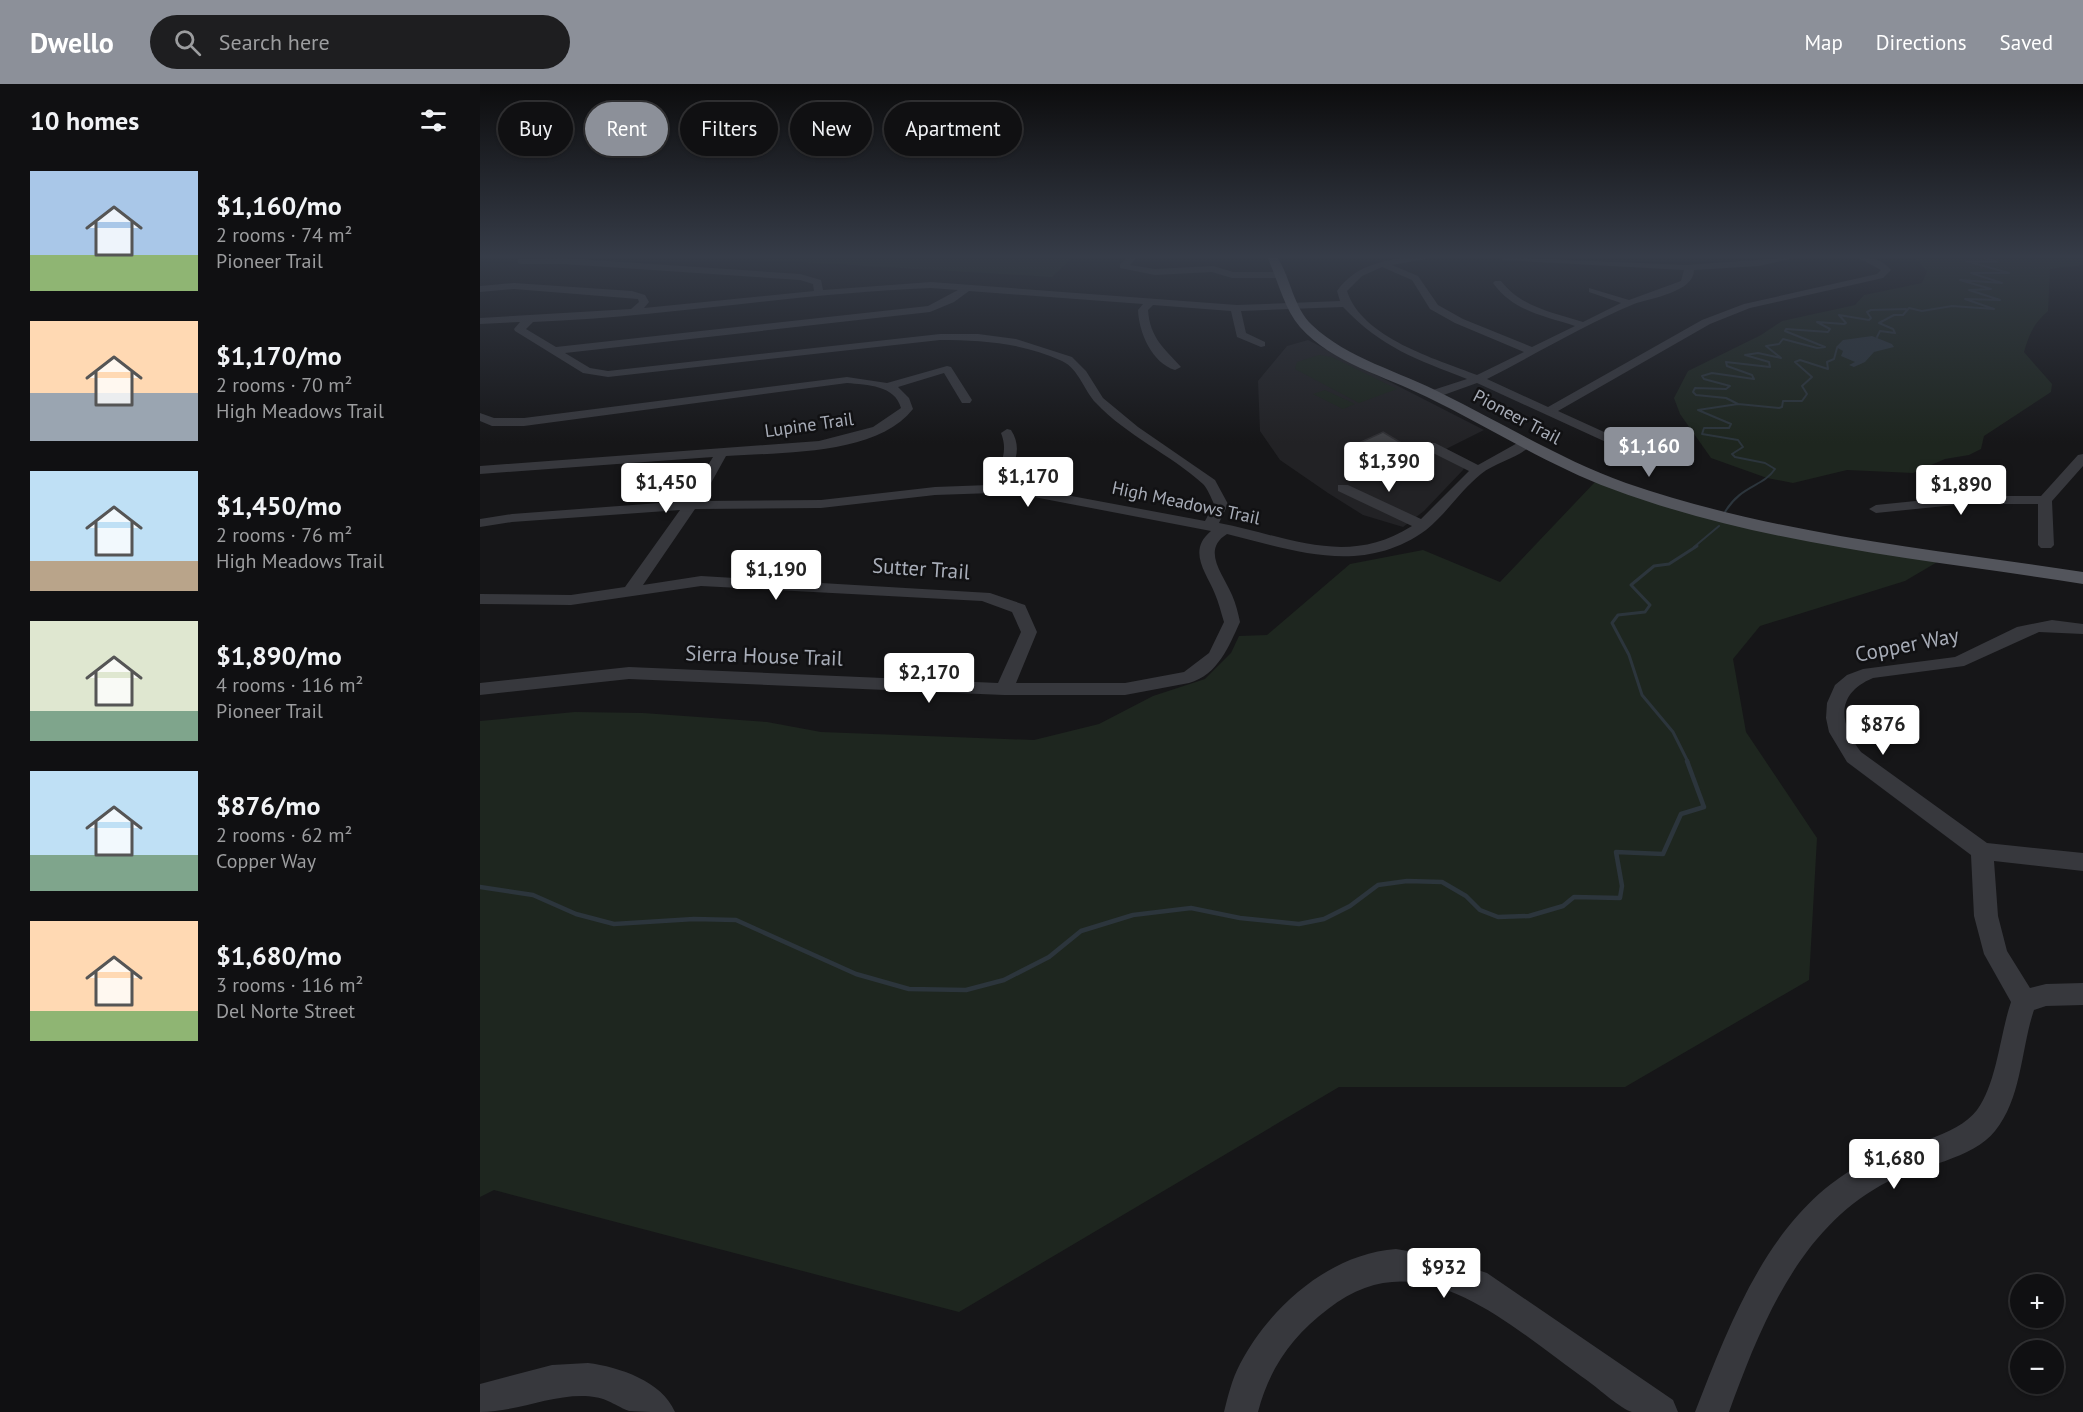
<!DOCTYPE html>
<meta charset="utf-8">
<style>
body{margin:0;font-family:"PT Sans",sans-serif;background:#1e1e20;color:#f1f3f6;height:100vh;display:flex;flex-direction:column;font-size:22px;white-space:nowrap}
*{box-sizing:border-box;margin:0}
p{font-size:20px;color:#9c9d9f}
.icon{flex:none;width:33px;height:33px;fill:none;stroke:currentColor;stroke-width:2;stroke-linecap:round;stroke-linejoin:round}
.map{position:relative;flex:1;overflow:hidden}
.drawer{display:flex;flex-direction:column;background:#101012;width:480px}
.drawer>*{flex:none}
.banner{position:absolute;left:18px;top:18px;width:570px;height:54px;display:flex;gap:12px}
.buttons{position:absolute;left:1530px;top:1190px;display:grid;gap:12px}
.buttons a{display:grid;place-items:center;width:54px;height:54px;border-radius:50%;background:#101012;box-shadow:0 2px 4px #0004,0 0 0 2px #303032;font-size:30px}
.price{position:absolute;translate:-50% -51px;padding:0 14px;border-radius:6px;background:#fff;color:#222;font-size:20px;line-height:39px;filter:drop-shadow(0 2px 3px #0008)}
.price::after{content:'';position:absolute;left:50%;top:36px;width:18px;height:14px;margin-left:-9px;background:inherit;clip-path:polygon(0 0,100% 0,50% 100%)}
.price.active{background:#8c9099;color:#fff}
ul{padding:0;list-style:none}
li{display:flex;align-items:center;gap:18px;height:150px;padding:0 30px}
li span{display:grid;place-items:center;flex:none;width:168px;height:120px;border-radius:0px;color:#555}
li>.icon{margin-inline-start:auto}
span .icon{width:72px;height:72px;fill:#fffc;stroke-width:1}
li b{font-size:26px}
h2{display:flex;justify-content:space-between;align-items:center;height:72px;padding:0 30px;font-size:26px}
.pill{padding:0 21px;border-radius:27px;background:#101012;box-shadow:0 2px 4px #0004,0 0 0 2px #303032;font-size:21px;line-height:54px}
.pill.active{background:#8c9099;color:#fff}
header{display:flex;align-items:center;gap:36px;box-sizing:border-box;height:84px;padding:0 30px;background:#8c9099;color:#fff}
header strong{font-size:28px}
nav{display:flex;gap:33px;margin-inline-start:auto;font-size:21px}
.search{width:420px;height:54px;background:#1e1e20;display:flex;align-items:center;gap:15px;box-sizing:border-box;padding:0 21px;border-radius:33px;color:#9c9d9f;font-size:22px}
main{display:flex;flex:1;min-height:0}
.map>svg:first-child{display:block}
</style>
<header>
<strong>Dwello</strong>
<div class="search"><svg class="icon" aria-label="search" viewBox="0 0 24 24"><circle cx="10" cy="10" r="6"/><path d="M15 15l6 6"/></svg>Search here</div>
<nav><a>Map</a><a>Directions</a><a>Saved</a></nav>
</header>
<main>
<section class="drawer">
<h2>10 homes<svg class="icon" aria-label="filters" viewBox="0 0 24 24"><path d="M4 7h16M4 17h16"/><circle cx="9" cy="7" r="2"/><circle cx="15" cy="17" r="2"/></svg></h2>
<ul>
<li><span style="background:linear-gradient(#a9c7e8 70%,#8fb573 0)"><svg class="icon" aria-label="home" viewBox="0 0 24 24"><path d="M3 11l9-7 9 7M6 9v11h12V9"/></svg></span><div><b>$1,160/mo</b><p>2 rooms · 74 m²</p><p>Pioneer Trail</p></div></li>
<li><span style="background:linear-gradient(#ffd9b3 60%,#9aa5b1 0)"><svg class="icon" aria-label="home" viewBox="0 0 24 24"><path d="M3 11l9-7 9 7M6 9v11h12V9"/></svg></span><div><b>$1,170/mo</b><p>2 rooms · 70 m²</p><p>High Meadows Trail</p></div></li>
<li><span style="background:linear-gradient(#bfe0f5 75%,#b9a48a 0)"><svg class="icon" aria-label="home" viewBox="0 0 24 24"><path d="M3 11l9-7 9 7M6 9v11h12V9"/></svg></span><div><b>$1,450/mo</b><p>2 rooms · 76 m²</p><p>High Meadows Trail</p></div></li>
<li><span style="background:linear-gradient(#dfe7d0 75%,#7fa58c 0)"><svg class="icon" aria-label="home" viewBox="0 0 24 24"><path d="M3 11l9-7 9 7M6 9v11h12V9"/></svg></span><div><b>$1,890/mo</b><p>4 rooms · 116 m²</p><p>Pioneer Trail</p></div></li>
<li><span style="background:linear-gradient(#bfe0f5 70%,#7fa58c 0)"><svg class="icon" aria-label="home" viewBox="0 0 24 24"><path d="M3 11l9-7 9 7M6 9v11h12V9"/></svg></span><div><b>$876/mo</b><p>2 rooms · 62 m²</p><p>Copper Way</p></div></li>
<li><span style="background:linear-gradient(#ffd9b3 75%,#8fb573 0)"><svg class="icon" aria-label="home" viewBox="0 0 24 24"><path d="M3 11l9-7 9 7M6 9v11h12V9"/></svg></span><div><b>$1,680/mo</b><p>3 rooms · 116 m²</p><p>Del Norte Street</p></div></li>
</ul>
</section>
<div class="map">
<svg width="1603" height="1328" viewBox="0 0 1603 1328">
<rect width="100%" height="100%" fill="#161618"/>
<path fill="#222225" d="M828 256 1004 346 966 365 988 376 983 386 944 427 923 443 883 431 848 409 800 376 780 347 778 297 807 262Z"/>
<path fill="#1e261f" d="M238 173H593L572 193Z
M1434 173H1603V181L1570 185 1568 227C1554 239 1549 250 1544 268L1572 300 1571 308 1504 352 1501 365 1489 371 1465 375 1433 389 1367 386 1313 399 1287 394 1231 374 1200 330 1194 314 1208 287 1281 251 1302 237 1375 221 1384 211 1442 199 1447 187Z
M839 271 852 273 917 305 879 319 815 285 817 278Z
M845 306 875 320 863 325 833 310Z
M1115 398 1157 413 1459 477 1425 497 1280 542 1253 575 1266 648 1337 754 1329 896 1145 1003H859L479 1228 14 1106 0 1113V637L95 628 163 629 287 638 341 648 554 656 619 640 673 612 725 595 751 569 759 552 787 551 870 480 943 466 1020 498Z"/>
<path fill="#2c353c" d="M1392 252 1412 260 1414 263 1394 268 1385 278 1374 283 1369 281 1375 278 1361 272 1363 267 1356 263 1363 256Z"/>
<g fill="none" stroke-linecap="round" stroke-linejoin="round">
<path stroke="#2c353c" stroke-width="2" d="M1397 253 1400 247 1415 249 1413 245 1399 239 1414 231H1423L1429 224 1442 227 1472 222 1514 225 1485 215 1520 216 1489 206 1511 205 1480 196 1522 199 1491 189H1529L1486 177 1517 178 1502 173
M1258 320 1299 324 1302 323 1303 317H1322L1327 310 1322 302 1332 293 1315 278 1320 276 1348 285 1347 278 1354 275 1357 264
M1245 428C1261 401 1283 403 1295 385L1285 379 1255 373 1252 370 1263 363 1258 356 1222 350 1224 344H1249L1251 340 1218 326 1258 320 1246 314 1216 311 1213 308 1215 304 1246 305 1250 302 1224 295 1222 292 1232 289 1274 295 1272 291 1247 282 1246 278 1290 283 1289 278 1265 271 1278 269 1301 274 1286 262 1299 260 1303 255 1337 264 1345 263 1305 247 1306 245 1348 248 1350 245 1337 238 1364 240 1366 239 1359 231 1389 236 1391 234 1387 228 1391 226 1426 225
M1214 463 1239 442"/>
<path stroke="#2c353c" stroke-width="3" d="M1208 678 1193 648 1162 611 1149 571 1132 539 1138 531 1165 528 1170 521 1151 501 1174 482 1189 480 1217 462"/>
<path stroke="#2c353c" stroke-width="4.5" d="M0 803 53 811 96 830 134 840 214 835 256 836 376 890 429 905 486 906 524 896 569 873 601 847 653 831 711 824 760 834 819 840 844 835 870 822 898 801 927 797 962 798 986 812 1000 826 1018 833 1049 832 1083 822 1094 813 1140 814 1142 802 1136 768 1183 770 1201 730 1224 723 1207 677"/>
</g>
<path fill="#404145" stroke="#303034" stroke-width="1.5" d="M903 348 923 360 900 370 894 368 887 371 870 363Z"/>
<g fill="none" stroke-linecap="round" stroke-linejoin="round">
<path fill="#37383d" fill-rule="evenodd" d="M648 173H657L650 181 675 185 733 182 753 188H802L807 191 802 194H752L732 188 675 191 640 184V180Z
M929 173H957L912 181 938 192 958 221 983 235 1052 263 1095 242C1064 232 1033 227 1013 199L1015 197H1021C1041 223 1074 229 1103 238L1141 219 1109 208V204L1149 216 1201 197 1204 186 1023 176 1019 173 1206 181 1319 173 1279 182 1214 186C1214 208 1171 214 1154 220 1104 241 1056 270 1007 295L1068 323 1222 236 1264 220 1397 190 1401 186 1377 173C1391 173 1402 175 1411 186L1403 194 1270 224 1230 240 1078 327 1179 373V379L1174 380 997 299 958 313H950V307L987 295C936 275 902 264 863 223L761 227 766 249 785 258V262L781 263 757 253 751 227 673 221 668 226C670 254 684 264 701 283L695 286C672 279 659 249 658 226L663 220 489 207 474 218 450 228 85 269 110 284 128 287 460 250H498L536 255 592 273 606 287 623 314 658 343 735 396 748 420 739 439C808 452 866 484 932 442L858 407V401H868L941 435 989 387 945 365V359H955L998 381 1041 357 1046 356 1052 360C1040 374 1016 378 1001 390 981 406 966 430 946 446 883 492 815 467 747 450 721 466 743 490 752 511 756 520 758 529 760 538 749 562 738 591 709 599L645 611H524L149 595 0 611V599L149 583 518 599 541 548 532 528 502 517 221 502 91 521 0 520V510L91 511 145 503 200 426 32 438 0 443V435L32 430 206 417 233 373 0 390V382L339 357 393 343 421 324C415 301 387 301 367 299L44 342H12L0 337V329L14 334H44L367 293 407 299 467 282 471 283 492 316 490 319H482L464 289 418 303 429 314 433 325C396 372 301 368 246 372L221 417 341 416 455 403 509 401C520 384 529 369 521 349L527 345 531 346C544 366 533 384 522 402L554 405 725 437 734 420C731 414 728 405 723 400 690 370 647 352 616 319 604 307 599 285 582 277 543 259 502 256 460 256L128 293 103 289 35 247 34 245 40 238 0 240V234L151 225 159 218 158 215 34 205 0 208V202L34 199 152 207 165 211 169 218 164 224 334 207 333 200 320 196 83 180H41L38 179V175L83 174 320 190 341 196 343 206 451 198 757 221 860 217 857 207C875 182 900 177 929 173ZM902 183 932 196 950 225 975 239 1044 268 997 291C956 275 882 254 867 207L882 192ZM451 204 478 206 448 222 76 263 46 245 53 238C186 233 318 209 451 204ZM513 409 554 413 731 447C707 467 726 488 735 510 739 519 741 529 744 538L729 569 704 588 645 599H536L557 548 545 521 510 509 221 492 163 501 215 425 341 424 455 411Z
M1603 370V382L1572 417 1574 461 1571 464H1561L1558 461V420H1485L1396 429 1389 425 1396 421 1485 412H1561L1598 371Z
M1572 536 1603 540V550L1559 548 1484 582 1393 594C1355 610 1359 639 1381 668L1507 759 1603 769V787L1514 777 1518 832 1527 867 1550 904 1566 900 1603 899V921L1566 922 1554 926C1541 964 1542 1014 1515 1047 1493 1075 1440 1082 1409 1097 1320 1142 1281 1240 1249 1328H1215C1252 1234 1293 1122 1390 1076 1420 1062 1477 1053 1497 1026 1517 999 1520 950 1531 918L1504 870 1494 832 1491 771 1367 678 1349 648 1346 634 1347 619 1355 601 1367 591 1383 585 1475 573 1537 543Z
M916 1165 951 1171 1007 1189 1193 1316 1198 1328C1184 1328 1165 1328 1152 1328 1141 1325 1119 1305 1108 1297 1031 1244 941 1151 848 1225 812 1252 789 1285 778 1328H744C748 1312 752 1295 760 1280 790 1223 849 1170 916 1165Z
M108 1279C139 1283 182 1297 195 1328 182 1328 160 1328 149 1327 131 1320 127 1313 105 1312 69 1311 36 1328 0 1328V1300L72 1281Z"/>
<path fill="#53555c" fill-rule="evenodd" d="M787 173H797C811 194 813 223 832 241 868 275 919 287 963 310 1024 340 1082 376 1146 399 1294 450 1450 465 1603 488V500C1445 475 1282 461 1132 405 1067 381 1009 343 947 313 905 292 852 279 820 243 803 223 798 195 787 173Z"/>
</g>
<linearGradient id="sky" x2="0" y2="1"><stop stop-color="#0c0c0d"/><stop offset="0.48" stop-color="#363c48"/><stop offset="1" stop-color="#363c48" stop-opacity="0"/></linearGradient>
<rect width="1603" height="359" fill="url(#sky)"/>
<g text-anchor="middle" stroke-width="5" stroke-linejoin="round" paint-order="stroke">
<g font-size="18" fill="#a8adb8" stroke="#111113">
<text transform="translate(1037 333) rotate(28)" y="6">Pioneer Trail</text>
<text transform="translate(329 341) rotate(-8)" y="6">Lupine Trail</text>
<text transform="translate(706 419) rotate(12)" y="6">High Meadows Trail</text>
</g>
<g font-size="21" fill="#a8adb8" stroke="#111113">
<text transform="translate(441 485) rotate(4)" y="7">Sutter Trail</text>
<text transform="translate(1427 561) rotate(-11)" y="7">Copper Way</text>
<text transform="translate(284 572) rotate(2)" y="7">Sierra House Trail</text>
</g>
</g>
</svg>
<div class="buttons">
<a>+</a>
<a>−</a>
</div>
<b class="price active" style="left:1169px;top:394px">$1,160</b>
<b class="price" style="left:909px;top:409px">$1,390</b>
<b class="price" style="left:548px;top:424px">$1,170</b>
<b class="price" style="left:186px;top:430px">$1,450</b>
<b class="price" style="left:1481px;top:432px">$1,890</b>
<b class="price" style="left:296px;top:517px">$1,190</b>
<b class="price" style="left:449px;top:620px">$2,170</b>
<b class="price" style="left:1403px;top:672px">$876</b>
<b class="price" style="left:1414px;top:1106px">$1,680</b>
<b class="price" style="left:964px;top:1215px">$932</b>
<div class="banner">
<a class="pill">Buy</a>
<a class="pill active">Rent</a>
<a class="pill">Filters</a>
<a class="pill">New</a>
<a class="pill">Apartment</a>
</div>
</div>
</main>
